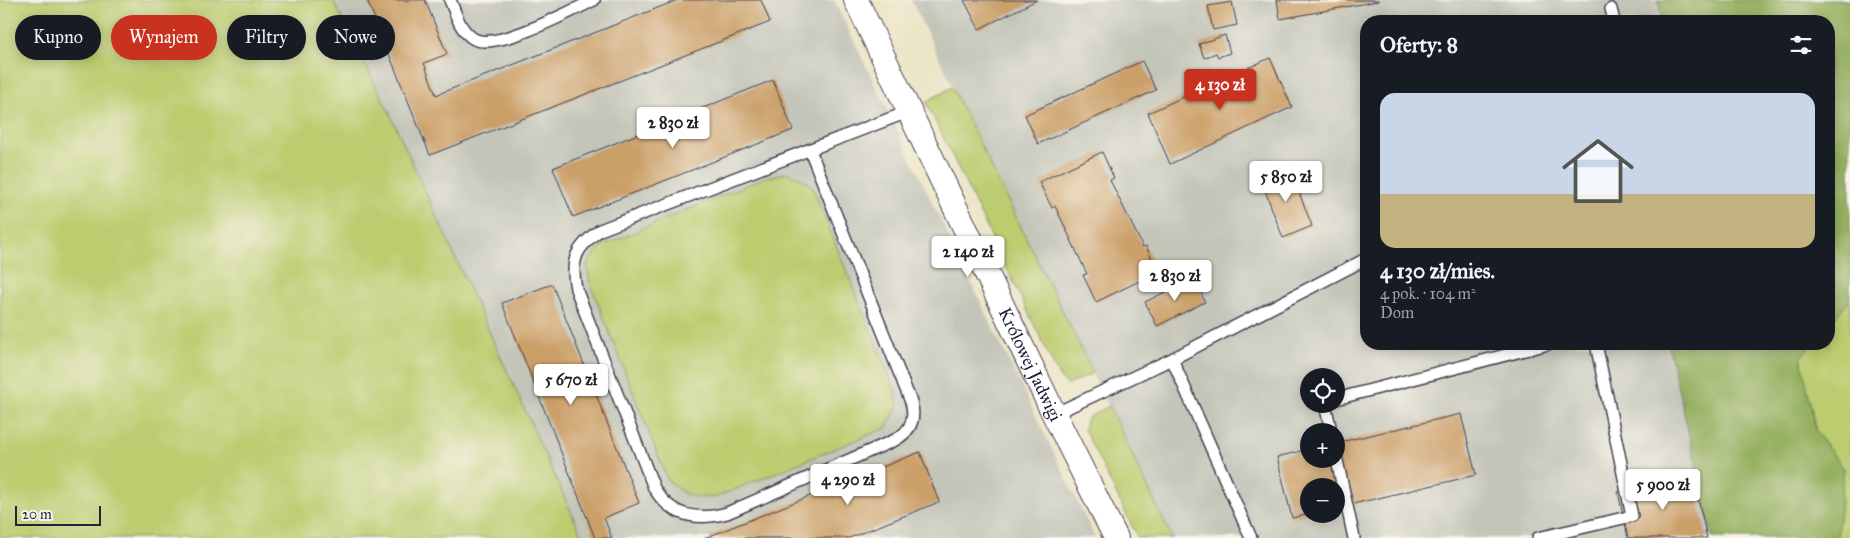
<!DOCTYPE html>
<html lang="pl">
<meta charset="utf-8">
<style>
body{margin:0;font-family:"IM FELL Great Primer",serif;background:#20242c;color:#f1f3f6;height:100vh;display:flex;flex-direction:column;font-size:19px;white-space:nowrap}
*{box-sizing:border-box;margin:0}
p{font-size:16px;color:#9ea1a6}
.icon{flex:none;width:28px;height:28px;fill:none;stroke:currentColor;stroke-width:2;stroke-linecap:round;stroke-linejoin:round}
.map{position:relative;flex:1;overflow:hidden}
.side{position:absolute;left:1360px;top:15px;width:475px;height:335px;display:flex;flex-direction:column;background:#171b24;border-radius:20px;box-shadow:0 2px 12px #0003}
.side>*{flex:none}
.guide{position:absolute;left:15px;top:15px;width:475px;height:45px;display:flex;gap:10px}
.buttons{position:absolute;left:1300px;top:368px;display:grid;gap:10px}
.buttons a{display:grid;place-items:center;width:45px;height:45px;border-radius:50%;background:#171b24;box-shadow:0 2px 12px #0003;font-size:25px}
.scale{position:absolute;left:15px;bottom:12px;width:86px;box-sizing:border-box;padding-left:5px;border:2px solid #22223b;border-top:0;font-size:14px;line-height:18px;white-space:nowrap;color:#22223b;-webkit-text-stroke:4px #f7f3e8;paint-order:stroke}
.price{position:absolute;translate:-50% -42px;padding:0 11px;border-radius:5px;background:#fff;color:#222;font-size:16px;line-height:32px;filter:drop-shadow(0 1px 2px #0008)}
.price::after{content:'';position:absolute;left:50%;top:30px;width:15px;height:11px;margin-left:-8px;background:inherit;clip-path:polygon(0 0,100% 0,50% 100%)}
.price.current{background:#c8321e;color:#fff}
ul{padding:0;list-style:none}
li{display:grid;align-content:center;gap:10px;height:265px;padding:0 20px}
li+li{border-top:1px solid #363941}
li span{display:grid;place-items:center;height:155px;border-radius:15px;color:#555}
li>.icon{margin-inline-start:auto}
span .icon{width:90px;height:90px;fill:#fffc;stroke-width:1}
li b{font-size:21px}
h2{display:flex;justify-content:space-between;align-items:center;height:60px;padding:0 20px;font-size:21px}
.chip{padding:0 18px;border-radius:22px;background:#171b24;box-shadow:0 2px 12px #0003;font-size:18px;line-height:45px}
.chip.current{background:#c8321e;color:#fff}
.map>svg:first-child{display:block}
</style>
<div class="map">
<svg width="1850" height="538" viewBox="0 0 1850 538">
<rect width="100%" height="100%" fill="#f7f3e8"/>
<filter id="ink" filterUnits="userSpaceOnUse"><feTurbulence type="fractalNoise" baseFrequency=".02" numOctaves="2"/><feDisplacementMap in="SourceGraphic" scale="10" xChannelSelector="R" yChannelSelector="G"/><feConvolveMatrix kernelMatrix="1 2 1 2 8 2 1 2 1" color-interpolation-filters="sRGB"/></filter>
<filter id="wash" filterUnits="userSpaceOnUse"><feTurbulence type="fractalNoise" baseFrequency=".0096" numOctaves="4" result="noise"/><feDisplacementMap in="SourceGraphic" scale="20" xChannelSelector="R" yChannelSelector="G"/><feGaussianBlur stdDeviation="1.12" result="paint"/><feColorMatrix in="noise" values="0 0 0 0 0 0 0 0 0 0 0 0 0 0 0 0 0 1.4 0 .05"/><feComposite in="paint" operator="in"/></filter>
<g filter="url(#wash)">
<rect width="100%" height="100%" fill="#ede5c8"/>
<path fill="#c4c5b9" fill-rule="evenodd" d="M333 0H834L1095 538H583L390 114Z
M911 0H1658L1662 21H1366V344H1668L1713 538H1172ZM1309 376H1336V404H1309ZM1309 431H1336V459H1309ZM1309 486H1336V514H1309Z"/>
<path fill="#bccc6e" stroke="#6f7754" d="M0 0H333L390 114 583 538H0Z
M952 87 1093 373 1068 385 1060 378 926 102Z
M788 173 801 178 812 186 896 393 898 407 886 428 716 497C692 499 686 496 668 481L590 283 587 265 595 253 604 245 766 177Z
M1850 300V538H1837L1844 469 1816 432 1800 357 1812 344H1829V325Z
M1109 406 1172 538H1138L1084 429 1087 418Z"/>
<path fill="#95b061" stroke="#5c694e" d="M1658 0H1850V300L1829 325V21H1662Z
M1668 344H1812L1801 357 1816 432 1844 469 1837 538H1713Z"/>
<g id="blocks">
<path fill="#cb9f67" d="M367 0H425L447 54 424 63 436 95 678 0H761L770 22 430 155Z
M964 0H1037L979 29Z
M1277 0H1378V1L1280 19Z
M1232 2 1237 25 1213 30 1208 6Z
M1225 35 1230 53 1218 57 1216 53 1204 58 1199 44Z
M1270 58 1292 107 1170 164 1148 113Z
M1142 61 1156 90 1038 144 1025 115Z
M773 80 793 130 573 217 553 168Z
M1102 152 1114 178 1110 180 1143 247 1146 246 1158 272 1096 302 1083 275 1087 274 1055 206 1052 208 1039 182Z
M1290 169 1312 226 1283 238 1261 180Z
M1194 278 1205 302 1157 326 1145 302Z
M552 284 639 503 604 518 612 538H595L502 303Z
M1461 414 1476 475 1336 508V486H1309V514L1292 518 1277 457 1309 449V459H1336V443Z
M920 452 939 502 849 538H705Z
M1693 476 1707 538H1628L1618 492Z"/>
</g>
</g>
<g filter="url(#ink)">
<use href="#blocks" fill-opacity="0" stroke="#403f50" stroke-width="1"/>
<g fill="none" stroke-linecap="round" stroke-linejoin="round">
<defs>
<path id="lane" d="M450 0C456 14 460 31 474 39 496 51 571 11 594 0
M1611 9 1614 21
M810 150 911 402C916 419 911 431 895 440L727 513C697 521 671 517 654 488L576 289C570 260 576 247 600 230L910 111
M1172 359 1251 538
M1336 399 1548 344
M1325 404 1331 431
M1054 414 1172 359 1366 259
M1336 456 1354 538
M1538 538 1632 516 1596 344"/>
<g id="street">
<path id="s1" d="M856 0 1054 414 1116 538"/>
</g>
</defs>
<use href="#lane" stroke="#403f50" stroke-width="14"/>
<use href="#street" stroke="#403f50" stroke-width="26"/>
<use href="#lane" stroke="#fff" stroke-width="11"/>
<use href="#street" stroke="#fff" stroke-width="24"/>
</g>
</g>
<g text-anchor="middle" stroke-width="4" stroke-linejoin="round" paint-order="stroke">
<g font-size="18" fill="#22223b" stroke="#f7f3e8">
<text dy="6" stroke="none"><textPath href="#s1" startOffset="404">Królowej Jadwigi</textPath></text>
</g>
</g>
</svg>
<div class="buttons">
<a><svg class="icon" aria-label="locate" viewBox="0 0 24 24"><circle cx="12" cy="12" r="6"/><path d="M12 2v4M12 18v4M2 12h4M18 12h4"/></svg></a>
<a>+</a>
<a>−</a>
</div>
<div class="scale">20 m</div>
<b class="price current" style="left:1220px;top:111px">4 130 zł</b>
<b class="price" style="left:673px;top:149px">2 830 zł</b>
<b class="price" style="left:1286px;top:203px">5 850 zł</b>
<b class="price" style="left:968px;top:278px">2 140 zł</b>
<b class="price" style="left:1175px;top:302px">2 830 zł</b>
<b class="price" style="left:571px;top:406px">5 670 zł</b>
<b class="price" style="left:848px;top:506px">4 290 zł</b>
<b class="price" style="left:1663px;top:511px">5 900 zł</b>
<div class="guide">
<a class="chip">Kupno</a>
<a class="chip current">Wynajem</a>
<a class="chip">Filtry</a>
<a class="chip">Nowe</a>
</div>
<section class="side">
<h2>Oferty: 8<svg class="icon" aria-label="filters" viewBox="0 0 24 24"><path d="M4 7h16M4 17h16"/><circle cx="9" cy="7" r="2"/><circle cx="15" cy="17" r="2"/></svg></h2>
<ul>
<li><span style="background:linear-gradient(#c9d6e8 65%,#c2b280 0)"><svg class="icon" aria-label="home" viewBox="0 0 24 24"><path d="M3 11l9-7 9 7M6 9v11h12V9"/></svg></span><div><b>4 130 zł/mies.</b><p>4 pok. · 104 m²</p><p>Dom</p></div></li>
</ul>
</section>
</div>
